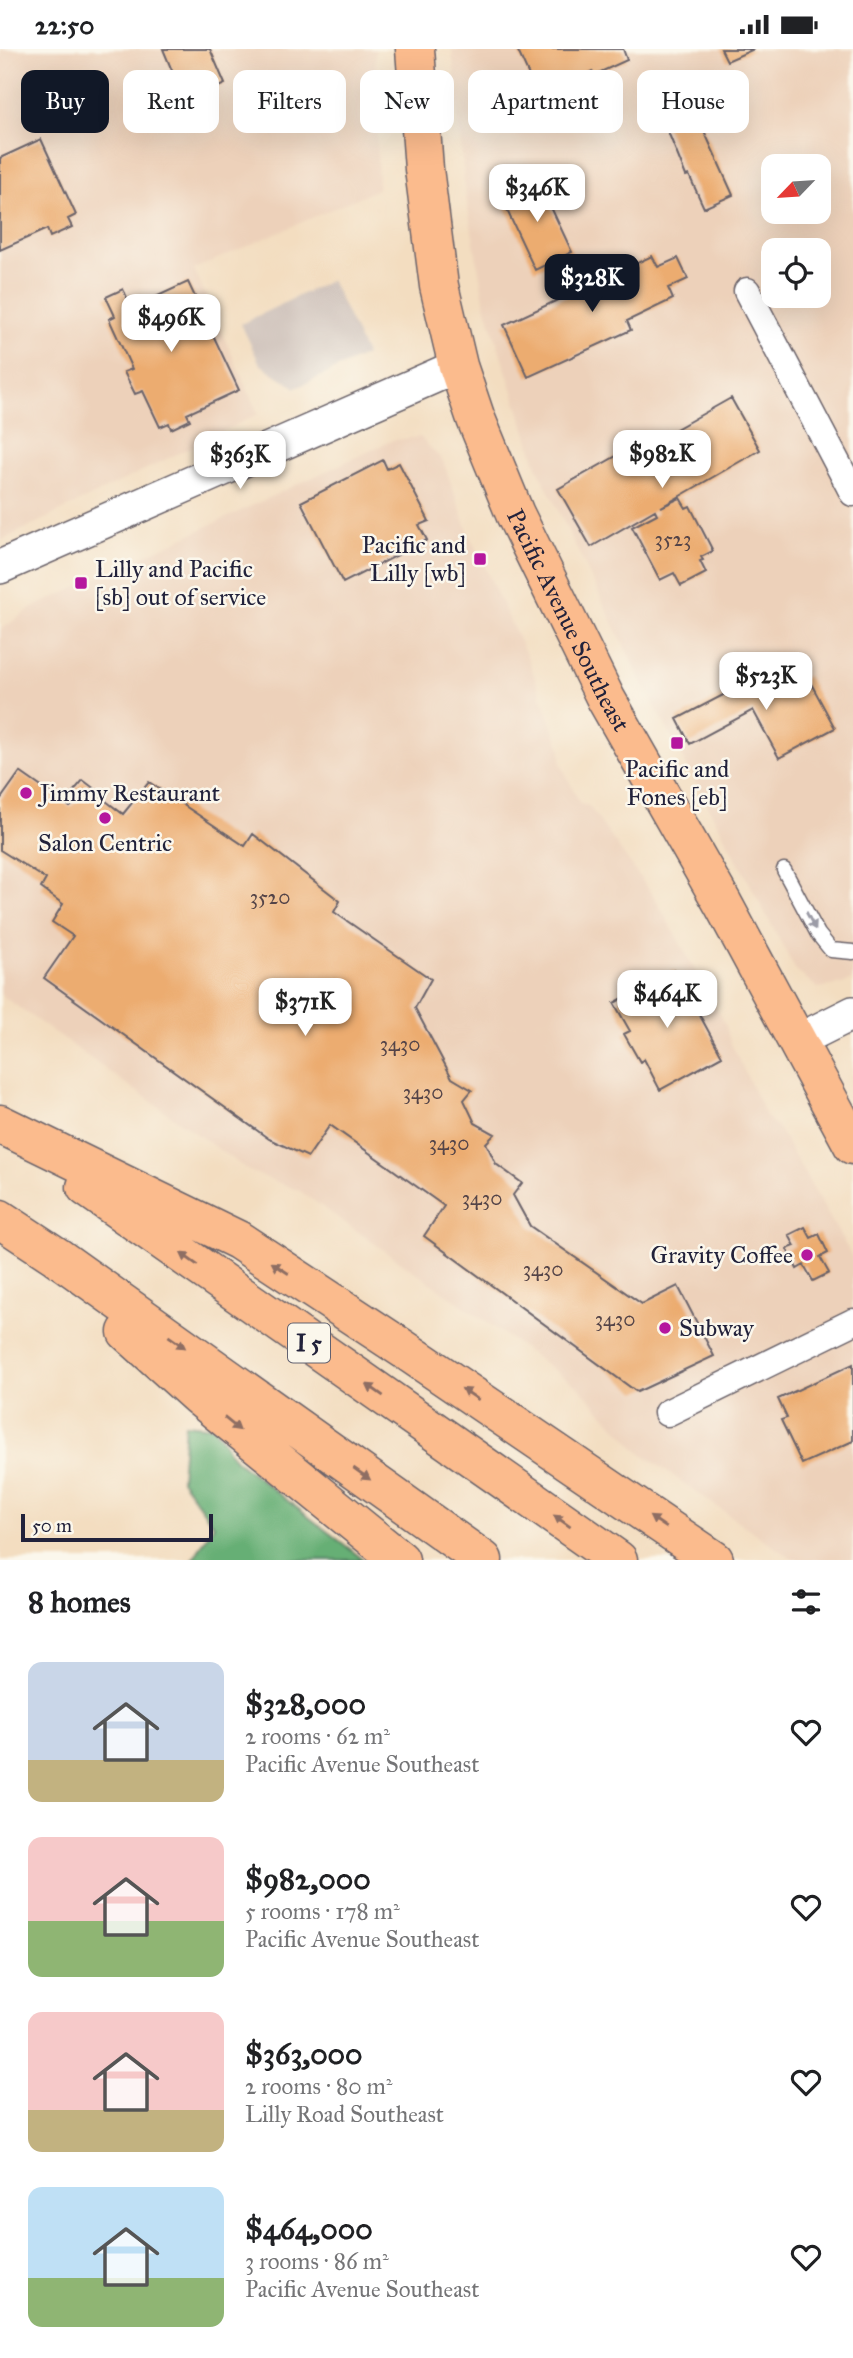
<!DOCTYPE html>
<meta charset="utf-8">
<style>
body{margin:0;font-family:"IM FELL Great Primer",serif;background:#f6f6f6;color:#202124;height:100vh;display:flex;flex-direction:column;font-size:26px;white-space:nowrap}
*{box-sizing:border-box;margin:0}
p{font-size:23px;color:#757577}
.icon{flex:none;width:38px;height:38px;fill:none;stroke:currentColor;stroke-width:2;stroke-linecap:round;stroke-linejoin:round}
.map{position:relative;height:1511px;overflow:hidden}
.side{display:flex;flex-direction:column;background:#fff;flex:1}
.side>*{flex:none}
.banner{position:absolute;left:21px;top:21px;width:812px;height:63px;display:flex;gap:14px}
.needle{width:46px;rotate:245deg}
.tools{position:absolute;left:761px;top:105px;display:grid;gap:14px}
.tools a{display:grid;place-items:center;width:70px;height:70px;border-radius:14px;background:#fff;box-shadow:0 7px 28px #0002;font-size:35px}
.scale{position:absolute;left:21px;bottom:18px;width:192px;box-sizing:border-box;padding-left:7px;border:4px solid #22223b;border-top:0;font-size:19px;line-height:24px;white-space:nowrap;color:#22223b;-webkit-text-stroke:5px #fbf7ec;paint-order:stroke}
.price{position:absolute;translate:-50% -60px;padding:0 16px;border-radius:14px;background:#fff;color:#222;font-size:23px;line-height:46px;filter:drop-shadow(0 2px 4px #0008)}
.price::after{content:'';position:absolute;left:50%;top:42px;width:21px;height:16px;margin-left:-10px;background:inherit;clip-path:polygon(0 0,100% 0,50% 100%)}
.price.selected{background:#111827;color:#fff}
ul{padding:0;list-style:none}
li{display:flex;align-items:center;gap:21px;height:175px;padding:0 28px}
li span{display:grid;place-items:center;flex:none;width:196px;height:140px;border-radius:14px;color:#555}
li>.icon{margin-inline-start:auto}
span .icon{width:84px;height:84px;fill:#fffc;stroke-width:1}
li b{font-size:30px}
h2{display:flex;justify-content:space-between;align-items:center;height:84px;padding:0 28px;font-size:30px}
.tag{padding:0 24px;border-radius:14px;background:#fff;box-shadow:0 7px 28px #0002;font-size:24px;line-height:63px}
.tag.selected{background:#111827;color:#fff}
.status{display:flex;justify-content:space-between;align-items:center;height:49px;padding:0 35px;background:#fff;direction:ltr}
.status svg{height:19px;fill:currentColor}
.map>svg:first-child{display:block}
</style>
<div class="status"><b>22:50</b><svg viewBox="0 0 49 12"><path d="M0 12V9h3v3zM5 12V6h3v6zM10 12V3h3v9zM15 12V0h3v12zM26 1h20v11H26zM47 4h2v5h-2z"/></svg></div>
<div class="map">
<svg width="853" height="1511" viewBox="0 0 853 1511">
<rect width="100%" height="100%" fill="#fbf7ec"/>
<filter id="ink" filterUnits="userSpaceOnUse"><feTurbulence type="fractalNoise" baseFrequency=".0143" numOctaves="2"/><feDisplacementMap in="SourceGraphic" scale="14" xChannelSelector="R" yChannelSelector="G"/><feConvolveMatrix kernelMatrix="1 2 1 2 8 2 1 2 1" color-interpolation-filters="sRGB"/></filter>
<filter id="wash" filterUnits="userSpaceOnUse"><feTurbulence type="fractalNoise" baseFrequency=".00686" numOctaves="4" result="noise"/><feDisplacementMap in="SourceGraphic" scale="28" xChannelSelector="R" yChannelSelector="G"/><feGaussianBlur stdDeviation="1.57" result="paint"/><feColorMatrix in="noise" values="0 0 0 0 0 0 0 0 0 0 0 0 0 0 0 0 0 1.4 0 .05"/><feComposite in="paint" operator="in"/></filter>
<g filter="url(#wash)">
<rect width="100%" height="100%" fill="#f3ddc0"/>
<path fill="#edd1ba" fill-rule="evenodd" d="M0 0H375L378 140 194 220 258 365 0 492Z
M452 0H853V930L843 935 818 939 796 922 639 627 538 420 485 256 465 142ZM774 117H819V163H774ZM774 201H819V247H774Z
M420 388 443 412 470 487 528 610 561 700V715L580 755 589 757 656 851 726 977 729 990 766 1067 780 1082 853 1209V1511H793L638 1402 580 1339 300 1142 249 1122 0 945V581L32 559 393 391Z"/>
<path fill="#cec1ba" d="M331 231 366 306 296 339 260 315 241 275Z"/>
<path fill="#66af75" stroke="#446858" stroke-width="2" d="M185 1375 214 1378 234 1410 364 1511H193L214 1476 181 1431Z"/>
<g id="blocks">
<path fill="#ecac6f" d="M163 0H210L225 35 185 53Z
M517 0H623L627 11 594 26 592 22 539 49Z
M721 0H754L727 12Z
M692 55 733 146 704 159 689 126 686 127 662 68Z
M41 90 76 166 68 170 72 178 50 188 47 180 0 201V109Z
M534 127 540 141 542 139 572 203 535 221 505 157 517 151 510 137Z
M652 207 658 218 678 209 688 230 668 239 673 250 627 272 631 281 528 328 504 276Z
M188 233 239 341 187 365 190 371 171 380 169 374 160 378 143 342 135 345 124 323 132 320 109 270 115 267 106 248 123 240 132 259Z
M731 349 760 401 661 458 680 449 686 459 690 457 713 502 701 508 703 511 700 512 706 524 681 537 674 524 660 531 632 478 657 465 655 461 591 498 558 440 650 388 653 393Z
M383 411 387 420 399 414 429 472 419 476 427 491 343 534 301 453Z
M775 619 785 639 807 627 835 679 779 709 753 661 690 695 677 670Z
M20 723 70 758 81 750 72 744 83 731 100 744 98 746 123 765 149 733 245 797 253 785 340 852 334 863 431 930 415 959 452 1029 472 1041 464 1051 475 1074 495 1085 486 1094 496 1115 522 1134 513 1146 530 1177 642 1255 678 1237 714 1307 637 1343 424 1187 444 1157 330 1076 308 1108 269 1090 44 929 73 887 52 873 63 855 41 839 46 830 0 801V751Z
M675 921 722 1007 660 1041 644 1010 640 1013 624 985 630 982 614 954Z
M805 1178 811 1189 819 1185 828 1204 820 1208 829 1224 813 1232 804 1216 797 1220 787 1200 795 1197 789 1186Z
M853 1315V1392L802 1415 781 1371 787 1369 778 1350Z"/>
</g>
</g>
<g filter="url(#ink)">
<use href="#blocks" fill-opacity="0" stroke="#6b636a" stroke-width="2"/>
<g fill="none" stroke-linecap="round" stroke-linejoin="round">
<defs>
<path id="service" d="M784 821 818 885 831 901 853 903"/>
<path id="minor" d="M747 242 853 444
M667 1364 853 1273"/>
<path id="tertiary" d="M0 518 458 317
M797 992 853 964"/>
<g id="primary">
<path id="s1" d="M415 0 424 120 439 237 458 317 476 370 515 465 606 650 723 855 853 1096"/>
</g>
<path id="motorway" d="M0 1075 238 1191 405 1301 714 1511
M86 1138 618 1511
M0 1170 56 1207 483 1511
M127 1283 197 1346 400 1511"/>
</defs>
<use href="#service" stroke="#6b636a" stroke-width="17"/>
<use href="#minor" stroke="#6b636a" stroke-width="29"/>
<use href="#tertiary" stroke="#6b636a" stroke-width="36"/>
<use href="#primary" stroke="#6b636a" stroke-width="41"/>
<use href="#motorway" stroke="#6b636a" stroke-width="41"/>
<use href="#service" stroke="#fff" stroke-width="14"/>
<use href="#minor" stroke="#fff" stroke-width="26"/>
<use href="#tertiary" stroke="#fff" stroke-width="33"/>
<use href="#primary" stroke="#fbbb8d" stroke-width="38"/>
<use href="#motorway" stroke="#fbbb8d" stroke-width="38"/>
</g>
<defs><path id="oneway-solid" d="M-6-.8H1V-3.2L6.5 0L1 3.2V.8H-6Z" transform="scale(1.75)"/></defs>
<use fill="#9c9ca7" href="#oneway-solid" transform="translate(811 872) rotate(62)"/>
<g fill="#8e6e64">
<use href="#oneway-solid" transform="translate(189 1210) rotate(-145)"/>
<use href="#oneway-solid" transform="translate(280 1219) rotate(-147)"/>
<use href="#oneway-solid" transform="translate(177 1293) rotate(35)"/>
<use href="#oneway-solid" transform="translate(375 1341) rotate(-145)"/>
<use href="#oneway-solid" transform="translate(470 1345) rotate(-146)"/>
<use href="#oneway-solid" transform="translate(232 1375) rotate(39)"/>
<use href="#oneway-solid" transform="translate(362 1425) rotate(35)"/>
<use href="#oneway-solid" transform="translate(562 1472) rotate(-145)"/>
<use href="#oneway-solid" transform="translate(658 1473) rotate(-146)"/>
</g>
</g>
<g fill="#b5179e" stroke="#fbf7ec" stroke-width="2.5">
<rect x="473" y="503" width="14" height="14" rx="3.5"/>
<rect x="74" y="527" width="14" height="14" rx="3.5"/>
<rect x="670" y="687" width="14" height="14" rx="3.5"/>
<circle cx="26" cy="744" r="7"/>
<circle cx="105" cy="769" r="7"/>
<circle cx="807" cy="1206" r="7"/>
<circle cx="665" cy="1279" r="7"/>
</g>
<g text-anchor="middle" stroke-width="5" stroke-linejoin="round" paint-order="stroke">
<g font-size="21" fill="#544448">
<text x="673" y="497">3523</text>
<text x="270" y="855">3520</text>
<text x="400" y="1002">3430</text>
<text x="423" y="1050">3430</text>
<text x="449" y="1101">3430</text>
<text x="482" y="1156">3430</text>
<text x="543" y="1227">3430</text>
<text x="615" y="1277">3430</text>
</g>
<rect fill="#fbf7ec" stroke="#636270" stroke-width="2" x="288" y="1274.5" width="42" height="39" rx="5"/>
<g font-size="23" font-weight="bold" fill="#22223b">
<text x="309" y="1302">I 5</text>
</g>
<g font-size="24" fill="#22223b" stroke="#fbf7ec" text-anchor="start">
<text x="466" y="504" text-anchor="end">Pacific and<tspan x="466" dy="28">Lilly [wb]</tspan></text>
<text x="95" y="528">Lilly and Pacific<tspan x="95" dy="28">[sb] out of service</tspan></text>
<text x="677" y="728" text-anchor="middle">Pacific and<tspan x="677" dy="28">Fones [eb]</tspan></text>
<text x="40" y="752">Jimmy Restaurant</text>
<text x="105" y="802" text-anchor="middle">Salon Centric</text>
<text x="793" y="1214" text-anchor="end">Gravity Coffee</text>
<text x="679" y="1287">Subway</text>
</g>
<g font-size="24" fill="#22223b" stroke="#fbf7ec">
<text dy="8" stroke="none"><textPath href="#s1" startOffset="598">Pacific Avenue Southeast</textPath></text>
</g>
</g>
</svg>
<div class="tools">
<a><svg class="needle" viewBox="-14 -14 28 28"><path d="M0-13l5 13h-10z" fill="#e53935"/><path d="M0 13l5-13h-10z" fill="#757577"/></svg></a>
<a><svg class="icon" aria-label="locate" viewBox="0 0 24 24"><circle cx="12" cy="12" r="6"/><path d="M12 2v4M12 18v4M2 12h4M18 12h4"/></svg></a>
</div>
<div class="scale">50 m</div>
<b class="price" style="left:537px;top:175px">$346K</b>
<b class="price selected" style="left:592px;top:265px">$328K</b>
<b class="price" style="left:171px;top:305px">$496K</b>
<b class="price" style="left:662px;top:441px">$982K</b>
<b class="price" style="left:240px;top:442px">$363K</b>
<b class="price" style="left:766px;top:663px">$523K</b>
<b class="price" style="left:667px;top:981px">$464K</b>
<b class="price" style="left:305px;top:989px">$371K</b>
<div class="banner">
<a class="tag selected">Buy</a>
<a class="tag">Rent</a>
<a class="tag">Filters</a>
<a class="tag">New</a>
<a class="tag">Apartment</a>
<a class="tag">House</a>
</div>
</div>
<section class="side">
<h2>8 homes<svg class="icon" aria-label="filters" viewBox="0 0 24 24"><path d="M4 7h16M4 17h16"/><circle cx="9" cy="7" r="2"/><circle cx="15" cy="17" r="2"/></svg></h2>
<ul>
<li><span style="background:linear-gradient(#c9d6e8 70%,#c2b280 0)"><svg class="icon" aria-label="home" viewBox="0 0 24 24"><path d="M3 11l9-7 9 7M6 9v11h12V9"/></svg></span><div><b>$328,000</b><p>2 rooms · 62 m²</p><p>Pacific Avenue Southeast</p></div><svg class="icon" aria-label="heart" viewBox="0 0 24 24"><path d="M12 20l-8-8c-3-5 5-10 8-4 3-6 11-1 8 4z"/></svg></li>
<li><span style="background:linear-gradient(#f6c9c9 60%,#8fb573 0)"><svg class="icon" aria-label="home" viewBox="0 0 24 24"><path d="M3 11l9-7 9 7M6 9v11h12V9"/></svg></span><div><b>$982,000</b><p>5 rooms · 178 m²</p><p>Pacific Avenue Southeast</p></div><svg class="icon" aria-label="heart" viewBox="0 0 24 24"><path d="M12 20l-8-8c-3-5 5-10 8-4 3-6 11-1 8 4z"/></svg></li>
<li><span style="background:linear-gradient(#f6c9c9 70%,#c2b280 0)"><svg class="icon" aria-label="home" viewBox="0 0 24 24"><path d="M3 11l9-7 9 7M6 9v11h12V9"/></svg></span><div><b>$363,000</b><p>2 rooms · 80 m²</p><p>Lilly Road Southeast</p></div><svg class="icon" aria-label="heart" viewBox="0 0 24 24"><path d="M12 20l-8-8c-3-5 5-10 8-4 3-6 11-1 8 4z"/></svg></li>
<li><span style="background:linear-gradient(#bfe0f5 65%,#8fb573 0)"><svg class="icon" aria-label="home" viewBox="0 0 24 24"><path d="M3 11l9-7 9 7M6 9v11h12V9"/></svg></span><div><b>$464,000</b><p>3 rooms · 86 m²</p><p>Pacific Avenue Southeast</p></div><svg class="icon" aria-label="heart" viewBox="0 0 24 24"><path d="M12 20l-8-8c-3-5 5-10 8-4 3-6 11-1 8 4z"/></svg></li>
</ul>
</section>
